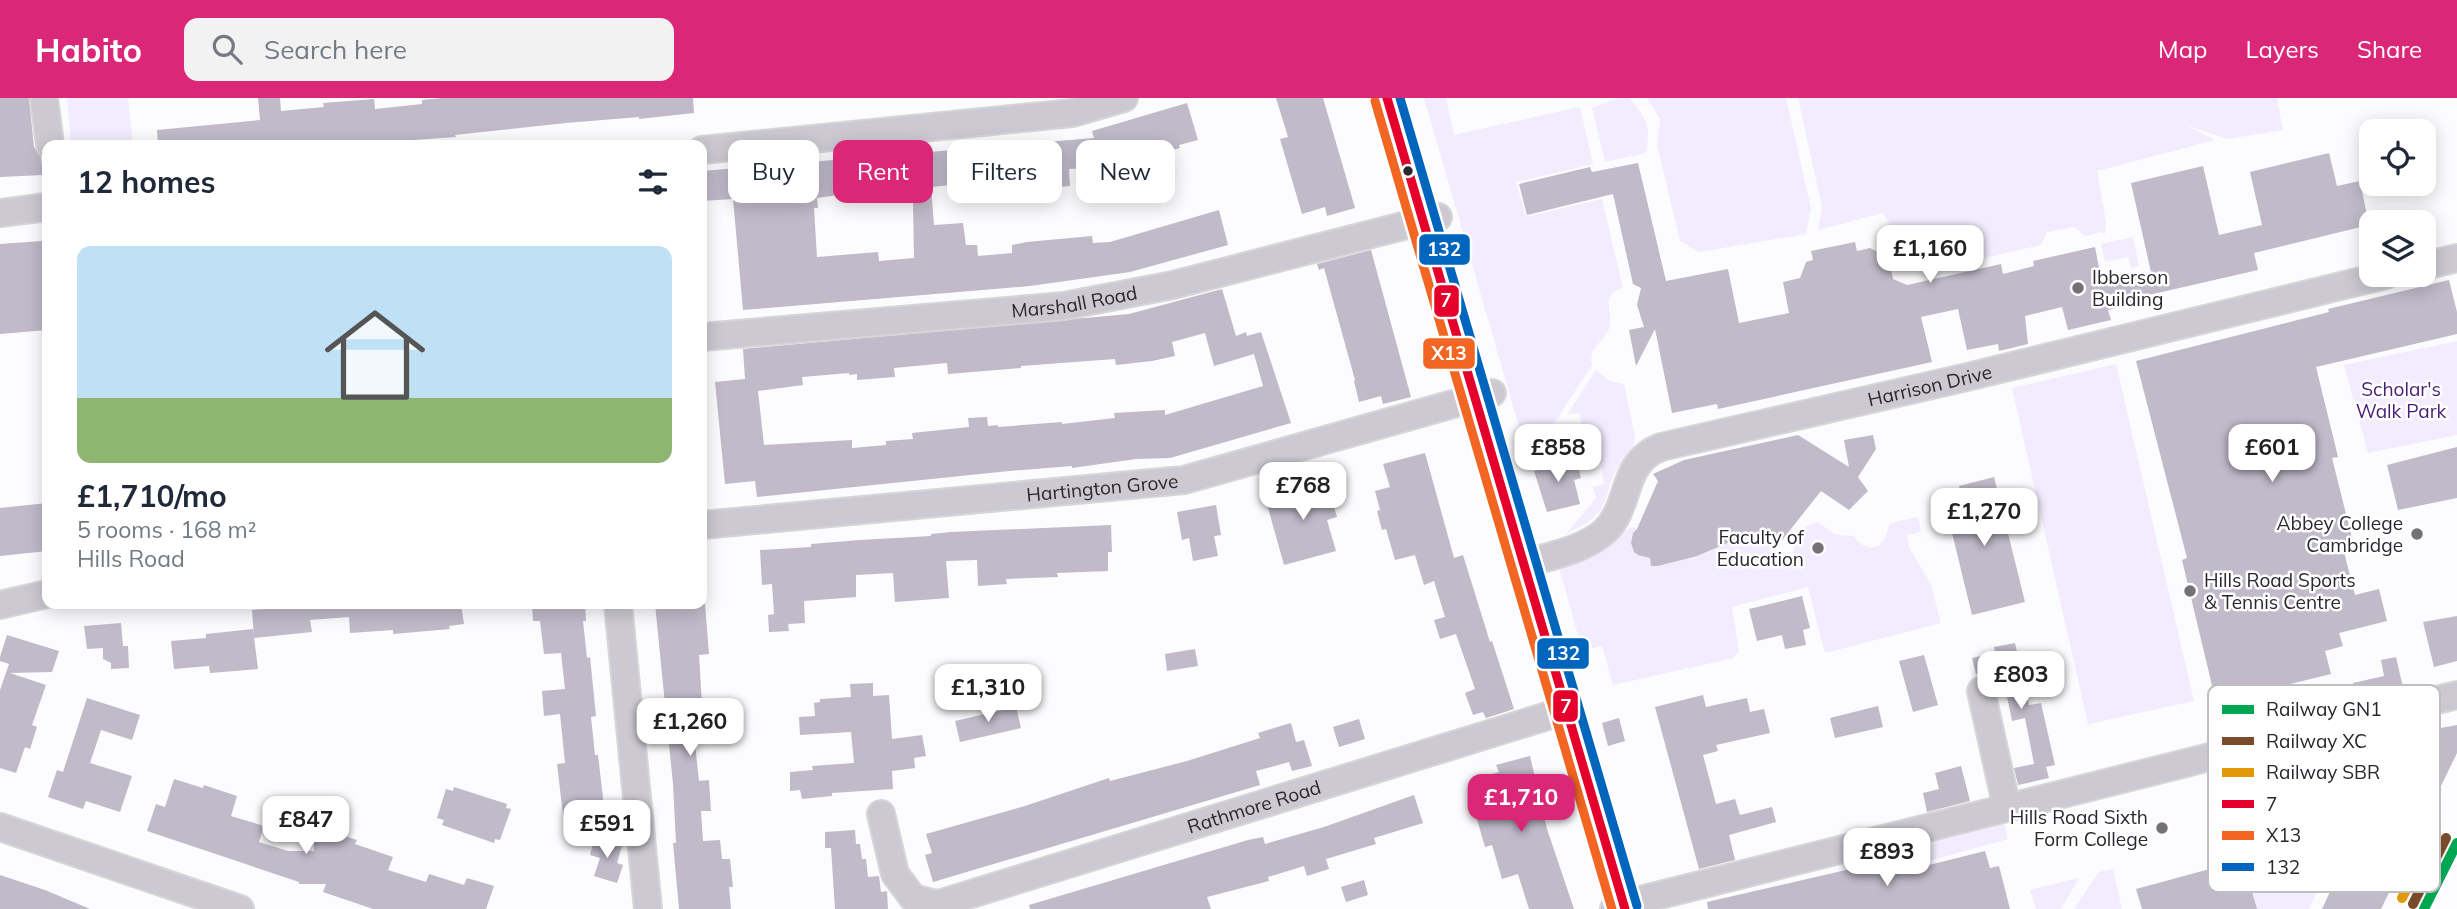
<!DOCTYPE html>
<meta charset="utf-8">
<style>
body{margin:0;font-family:Mulish,sans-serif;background:#f2f2f3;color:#1f2937;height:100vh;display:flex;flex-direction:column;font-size:26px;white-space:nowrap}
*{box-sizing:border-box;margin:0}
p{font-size:23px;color:#747a83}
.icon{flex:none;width:38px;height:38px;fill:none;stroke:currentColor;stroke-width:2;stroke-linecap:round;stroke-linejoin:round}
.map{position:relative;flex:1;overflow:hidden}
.panel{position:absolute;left:42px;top:42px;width:665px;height:469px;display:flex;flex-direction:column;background:#fff;border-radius:14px;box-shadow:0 4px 18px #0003}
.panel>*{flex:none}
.banner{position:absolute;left:728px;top:42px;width:665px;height:63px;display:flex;gap:14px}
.buttons{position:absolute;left:2359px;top:21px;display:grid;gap:14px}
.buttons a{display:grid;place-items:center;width:77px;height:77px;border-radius:14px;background:#fff;box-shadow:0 4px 18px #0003;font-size:35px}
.price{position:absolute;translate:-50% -60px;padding:0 16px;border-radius:14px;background:#fff;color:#222;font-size:23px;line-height:46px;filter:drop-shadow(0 2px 4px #0008)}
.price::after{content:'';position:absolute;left:50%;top:42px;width:21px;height:16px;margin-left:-10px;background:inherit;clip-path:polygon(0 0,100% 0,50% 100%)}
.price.on{background:#db2777;color:#fff}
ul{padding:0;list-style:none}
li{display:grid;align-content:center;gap:14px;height:371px;padding:0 35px}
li+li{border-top:2px solid #e0e1e3}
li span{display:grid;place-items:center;height:217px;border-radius:14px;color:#555}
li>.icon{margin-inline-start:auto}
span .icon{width:126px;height:126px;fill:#fffc;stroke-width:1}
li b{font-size:30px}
h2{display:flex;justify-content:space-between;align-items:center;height:84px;padding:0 35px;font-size:30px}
.chip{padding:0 24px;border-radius:14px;background:#fff;box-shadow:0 4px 18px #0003;font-size:24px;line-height:63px}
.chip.on{background:#db2777;color:#fff}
header{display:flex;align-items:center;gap:42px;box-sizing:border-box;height:98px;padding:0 35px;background:#db2777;color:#fff}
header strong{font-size:33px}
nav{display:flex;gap:38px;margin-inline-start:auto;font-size:24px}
.search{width:490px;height:63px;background:#f2f2f3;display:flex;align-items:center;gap:18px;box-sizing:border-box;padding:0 24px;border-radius:14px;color:#747a83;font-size:26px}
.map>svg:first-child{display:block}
</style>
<header>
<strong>Habito</strong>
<div class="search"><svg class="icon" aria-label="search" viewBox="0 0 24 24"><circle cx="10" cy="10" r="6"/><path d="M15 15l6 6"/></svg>Search here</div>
<nav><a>Map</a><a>Layers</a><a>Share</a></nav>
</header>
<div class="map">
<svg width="2457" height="811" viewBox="0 0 2457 811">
<rect width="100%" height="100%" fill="#fcfbfd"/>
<path fill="#f2ecfe" d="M67 0H128L133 47H71Z
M1424 0H1446L1454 37 1580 9 1593 66 1516 84 1526 119 1602 101 1623 190C1599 197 1613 212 1610 227 1607 243 1587 249 1592 267L1540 347 1525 349Z
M1618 0H1629C1647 21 1651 27 1646 55L1605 64 1592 10Z
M1647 0H1786L1811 110 1806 136 1699 154 1680 143 1657 47 1660 21Z
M1798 0H2277L2283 32 2227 41 2186 27 2215 42 2097 73 2106 124 2105 136 2101 134 2085 138 2074 129 2047 134 2041 147 1926 173 1913 167 1883 115 1818 132 1822 109Z
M2133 139 2139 168 2131 170 2128 159 2105 164 2101 146Z
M2457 243V337L2368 355 2344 267Z
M2116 266 2194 603 2088 626 2012 290Z
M1596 272 1610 283 1624 286 1635 339 1633 350 1614 375 1602 411 1587 425 1566 436 1596 400 1593 389 1604 386 1599 355 1588 356 1579 315 1567 317Z
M1918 419 1921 434 1907 437 1909 449 1931 487 1941 525 1825 555 1808 489 1732 509 1739 553 1733 560 1613 587 1602 548 1582 552 1559 469C1577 464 1597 458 1612 446 1621 439 1622 432 1634 429L1637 431C1629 439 1629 450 1638 457L1649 458 1651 468 1666 466 1697 458 1739 440 1757 441 1775 451V461L1792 462C1795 442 1796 430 1818 424L1836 437 1854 438C1860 449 1875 455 1884 442 1887 438 1888 430 1890 425Z
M2004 726 2008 741 1917 766 1912 749Z
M2342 741 2309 811H2257L2243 762Z
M2113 771 2122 811H2074L2099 774Z
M2079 780 2061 811H2036L2030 792Z"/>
<path fill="#c0bac9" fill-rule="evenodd" d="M0 0H29L34 49 41 59 43 77 0 79Z
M258 0H280L281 13 324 9 323 5 374 1 375 11 422 6V2L443 0H693L694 15 639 21V19L566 25 455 37 456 39 340 47H158L157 32 260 22Z
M1276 0H1323L1355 110 1327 118 1325 109 1302 116 1280 41 1288 39Z
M1187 5 1198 42 1179 47 1180 50 1132 63 1109 69 1069 71 1070 88 964 98 963 86 931 89 934 127 963 125 966 147H977L978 158 1012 155V147L1027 144 1092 138 1093 145 1110 144 1219 112 1228 147 1130 174 1030 188 743 212 733 101 702 103V73L1094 40 1092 33ZM882 91 883 95 909 93 910 105H913L914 160 879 163 878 154 817 159 814 110H818L817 100Z
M2329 55 2337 88 2360 83 2369 127 2254 155 2258 172 2140 199 2142 204 2108 212 2111 222 2068 232 2062 209 2025 218 2028 246 1999 253 1998 246 1967 252 1958 211 1921 219 1932 264 1718 311 1717 306 1672 315 1655 231 1636 268 1629 232 1644 229 1637 207 1641 190 1633 186 1613 96 1527 117 1519 86 1590 69 1592 74 1638 65 1666 183 1728 171 1739 225 1789 215 1783 184 1800 180 1806 164 1813 162 1811 153 1855 144 1857 153 1870 150 1880 155 1884 169 1890 167 1893 181 1907 187 2001 166 2003 176 2034 168 2033 163 2095 149 2102 185 2151 174 2131 85 2203 68 2219 137 2262 127 2250 74Z
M42 143 44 160H47V232L0 236V146Z
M1371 152 1411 299 1383 306 1381 298 1359 304 1354 283 1355 282 1324 170 1319 172 1317 166Z
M2449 182 2457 214V236L2316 269 2338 359 2332 360 2354 448 2343 450 2355 497 2379 491 2387 523 2339 535 2343 548 2325 553 2331 576 2216 604 2182 462 2187 460 2136 263 2329 214 2328 211Z
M1222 191 1236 238 1246 234 1247 238 1261 234 1291 325 1170 360 1136 361 1072 370V368L1009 373 757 399 755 383 725 386 715 284 745 281 743 251 1129 216ZM1205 235 1214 268 1254 256 1263 288 1165 317V312L1114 315 1115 320 1062 326V324L998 329V327L988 328 987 319 968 320 969 329 912 335 913 341 886 343V347L852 350V342L764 347 758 293 803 287 802 279 849 275V277L857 276V282L895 279 894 270 947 265 948 276 1021 270V268L1115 261 1116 267 1152 263 1175 258 1172 244Z
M1798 337 1849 369 1844 342 1873 337 1876 351 1858 379 1868 393 1849 412 1821 393 1775 451 1757 441 1739 440 1697 458 1658 468H1651L1650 460 1638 457 1634 454 1631 445 1633 435 1637 431 1658 383 1653 376 1684 362Z
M2457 349V400L2398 412 2387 367Z
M1425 355 1454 460 1463 457 1490 544 1492 543 1514 611 1486 620 1483 614 1473 617 1465 595 1475 591 1456 536 1440 541 1434 522 1445 519 1434 483 1424 487 1415 457 1395 462 1386 431 1382 432 1377 413 1380 412 1375 393 1390 389 1383 366Z
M1560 359 1562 368 1577 364 1581 380 1574 382 1580 406 1547 414 1534 373 1544 371 1542 364Z
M1994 379 2025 504 1972 517 1944 402 1962 398 1959 388Z
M1326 382 1337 419 1327 422 1336 453 1284 467 1265 399Z
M47 405V453L0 458V410Z
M1216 407 1221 437 1214 438 1218 458 1193 463 1189 440 1182 442 1177 414Z
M1111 427 1112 454H1108V473L1057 475 1058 479 1006 481 1007 486 978 488 977 462 946 463 949 500 895 504 893 475 856 477V499L804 503 805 525 788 526 789 533 769 534 768 517 774 516 772 486 762 487 760 452 811 449V446L860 442 931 438V436L951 434Z
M1802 498 1810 530 1803 532 1806 547 1785 551 1782 537 1757 543 1749 511Z
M266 506H461L464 526 449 528 450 531 393 536V532L350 535 349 519 310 522 312 534 254 540 252 512 266 511Z
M532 506H585L586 523H583L587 560 590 559 596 618 591 619 595 657H598L605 717 577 720 576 715 563 717 557 666 565 665 560 616 544 618 542 593 565 591 561 555 544 556 540 523H533Z
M655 506H705L709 556 699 557 703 624 697 625 699 645 695 646 699 683 709 682 711 713H701L703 743 720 742 722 761H730L733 789H729L731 811H679L673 745H676L673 686Z
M2457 518V563L2434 569 2423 524Z
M121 525 123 548H128L129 570 111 571V565L103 561V550L87 551 84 528Z
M253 531 258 571 210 575 209 568 174 571 171 543 206 540V536Z
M7 537 59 553 52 574 10 575 46 587 32 627 37 629 30 651 25 649 16 675 0 670V592L9 566 0 563V559Z
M2015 545 2029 607 2041 605 2055 667 2046 669 2049 680 2018 687 2014 670 2034 666 2025 620 2012 623 2001 570 1976 576 1972 560 1995 555 1994 549Z
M1195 551 1198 568 1167 573 1165 556Z
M1924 557 1938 607 1913 614 1899 563Z
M2396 559 2404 594 2358 606 2353 585 2384 578 2381 562Z
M873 585V598L889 597 892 641 922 637 926 658 914 660 915 670 892 673 893 691 832 695V698L802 701 800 692 790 693V674L813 672 812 668 854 665 851 634 800 637 799 619 815 618 814 605 820 604V601L851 599 850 586Z
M1703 597 1706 609 1747 600 1750 614 1764 611 1770 635 1716 647 1718 653 1703 657 1716 706 1735 701 1740 717 1772 709 1776 724 1729 737 1735 762 1699 771 1655 609Z
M87 600 140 617 132 642 101 632 90 665 132 678 120 714 86 703 83 711 48 699 57 672 63 674Z
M1878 608 1883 629 1835 640 1830 620Z
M1016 609 1021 630 960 644 955 623Z
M1619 620 1625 643 1608 648 1602 625Z
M1359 621 1365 641 1339 649 1333 629Z
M1291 625 1296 644 1304 642 1312 668 1292 673 1289 664 1256 673 1260 687 933 784 925 757 932 755 926 736 1025 708 1109 680 1110 683 1187 663 1260 640 1258 635Z
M2457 627V655L2381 811H2322L2403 637Z
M1530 658 1547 731 1574 811H1529L1518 776 1502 781 1492 747 1485 749 1474 711 1479 709 1471 682 1499 674 1496 667Z
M1961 668 1970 703 1927 714 1923 695 1939 691 1935 675Z
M174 681 203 690 204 687 237 698 231 718 264 728 259 744 288 753H314V733H329L357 742 355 746 393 759 388 772 426 784 429 776 464 787 467 780 494 788 486 811H373L323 794 326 786H299V784L147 733 156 706 165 709Z
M454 689 507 706 506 710 511 711 500 742 495 741 494 745 442 727 444 722 437 720 446 691 453 693Z
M1414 697 1423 725 1374 740 1376 746 1326 761 1329 771 1307 778 1304 768 1268 779 1269 783 1207 799 1211 811H1030L1029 807 1248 742 1263 739 1265 746 1324 729Z
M855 732 856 746H860L862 761H866L868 779 879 778 881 794 887 793 888 811H835L831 750H825V734Z
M595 739 622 748 617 765 623 767 617 785 594 778 600 760 590 757Z
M1985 753 1990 770 1999 768 2010 811H1708L1707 804 1859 769 1858 766 1901 755 1905 773Z
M2243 762 2257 811H2142L2136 791Z
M0 777 45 792 90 811H0Z
M1364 782 1368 797 1346 804 1341 789Z"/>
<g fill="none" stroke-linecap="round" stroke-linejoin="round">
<defs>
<g id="minor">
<path d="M44 0 50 47"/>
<path d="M702 52 1072 15 1124 0"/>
<path d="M0 115 47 109"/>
<path d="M2424 168 2457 160"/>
<path id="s1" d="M702 239 1064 208 1173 187 1438 119"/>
<path id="s2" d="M702 427 1184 382 1492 295"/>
<path id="s3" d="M1523 466C1550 458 1584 452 1605 433 1632 407 1620 365 1661 349L1963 280 2386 177"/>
<path d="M618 506 648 811"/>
<path d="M0 507 47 496"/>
<path d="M1981 593 2007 710"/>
<path id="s4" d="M881 716 895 776 913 800 936 806 942 805 1567 612"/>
<path d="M0 729 240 811"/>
<path d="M1614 811 1640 802 2457 597"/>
</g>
<path id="major" d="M1387 0 1625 811"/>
</defs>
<use href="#minor" stroke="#d6d5d8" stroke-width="30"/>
<use href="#major" stroke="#d6d5d8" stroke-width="37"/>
<use href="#minor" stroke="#ccc9d2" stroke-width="26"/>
<use href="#major" stroke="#bcb7c5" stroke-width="33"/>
<defs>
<path id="bus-1" d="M1387 0 1625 811"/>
<path id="bus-2" d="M1375 3 1612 811"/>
<path id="bus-3" d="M1400 0 1637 808"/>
</defs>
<use href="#bus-1" stroke="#fff" stroke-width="14"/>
<use href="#bus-2" stroke="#fff" stroke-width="14"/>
<use href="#bus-3" stroke="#fff" stroke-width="14"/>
<use href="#bus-1" stroke="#e4002b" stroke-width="9"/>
<use href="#bus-2" stroke="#f26522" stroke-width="9"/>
<use href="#bus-3" stroke="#0065bd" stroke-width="9"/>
<defs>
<path id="rail-1" d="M2424 811 2457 745"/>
<path id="rail-2" d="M2413 806 2446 740"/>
<path id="rail-3" d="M2402 800 2435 734"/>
</defs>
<use href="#rail-1" stroke="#fff" stroke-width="16"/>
<use href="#rail-2" stroke="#fff" stroke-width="16"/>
<use href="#rail-3" stroke="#fff" stroke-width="16"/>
<use href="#rail-1" stroke="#00a651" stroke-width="10"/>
<use href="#rail-2" stroke="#7a4b2a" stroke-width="10"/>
<use href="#rail-3" stroke="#e29905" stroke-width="10"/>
</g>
<circle fill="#2a272e" stroke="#fff" stroke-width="2.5" cx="1408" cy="73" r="6"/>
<g fill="#747176" stroke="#fff" stroke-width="2.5">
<circle cx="2078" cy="190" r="7"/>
<circle cx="2417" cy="436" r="7"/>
<circle cx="1818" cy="450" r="7"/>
<circle cx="2190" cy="493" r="7"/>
<circle cx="2162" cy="730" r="7"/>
</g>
<g text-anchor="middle" stroke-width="5" stroke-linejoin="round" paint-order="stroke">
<g font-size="19" fill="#2a272e" stroke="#fff" text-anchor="end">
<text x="2092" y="186" text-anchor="start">Ibberson<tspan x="2092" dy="22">Building</tspan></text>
<text x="2403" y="432">Abbey College<tspan x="2403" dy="22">Cambridge</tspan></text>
<text x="1804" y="446">Faculty of<tspan x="1804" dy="22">Education</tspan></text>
<text x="2204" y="489" text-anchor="start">Hills Road Sports<tspan x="2204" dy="22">&amp; Tennis Centre</tspan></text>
<text x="2148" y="726">Hills Road Sixth<tspan x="2148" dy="22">Form College</tspan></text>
</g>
<g font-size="19" fill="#2a272e" stroke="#fff">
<text dy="7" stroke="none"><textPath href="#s1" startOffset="374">Marshall Road</textPath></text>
<text dy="7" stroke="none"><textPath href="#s3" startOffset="469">Harrison Drive</textPath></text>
<text dy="7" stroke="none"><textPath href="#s2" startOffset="402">Hartington Grove</textPath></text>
<text dy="7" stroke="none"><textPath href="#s4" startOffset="448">Rathmore Road</textPath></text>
</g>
<g font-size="19" fill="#481f74" stroke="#fff">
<text x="2401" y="298">Scholar's<tspan x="2401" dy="22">Walk Park</tspan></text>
</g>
</g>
<rect x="2208" y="587" width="232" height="207" rx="10" fill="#fff" stroke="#bfbec0" stroke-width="2"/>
<rect x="2222" y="607" width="32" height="9" fill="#00a651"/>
<rect x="2222" y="639" width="32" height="8" fill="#7a4b2a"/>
<rect x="2222" y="670" width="32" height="9" fill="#e29905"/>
<rect x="2222" y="702" width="32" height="8" fill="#e4002b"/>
<rect x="2222" y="733" width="32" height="9" fill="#f26522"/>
<rect x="2222" y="765" width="32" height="8" fill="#0065bd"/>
<g font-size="19" fill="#2a272e">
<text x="2266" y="618">Railway GN1</text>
<text x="2266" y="650">Railway XC</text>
<text x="2266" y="681">Railway SBR</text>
<text x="2266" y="713">7</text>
<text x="2266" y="744">X13</text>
<text x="2266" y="776">132</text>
</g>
<g stroke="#fff" stroke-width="2.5">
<rect x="1418" y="135" width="53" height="33" rx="7" fill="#0065bd"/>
<rect x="1433" y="186" width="27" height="34" rx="7" fill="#e4002b"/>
<rect x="1422" y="239" width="54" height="33" rx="7" fill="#f26522"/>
<rect x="1536" y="539" width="54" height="33" rx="7" fill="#0065bd"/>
<rect x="1552" y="591" width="27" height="34" rx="7" fill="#e4002b"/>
</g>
<g font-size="19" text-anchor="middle" font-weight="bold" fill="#fff">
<text x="1444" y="158">132</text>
<text x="1446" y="209">7</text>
<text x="1449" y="262">X13</text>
<text x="1563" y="562">132</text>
<text x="1566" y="615">7</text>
</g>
</svg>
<div class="buttons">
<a><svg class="icon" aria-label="locate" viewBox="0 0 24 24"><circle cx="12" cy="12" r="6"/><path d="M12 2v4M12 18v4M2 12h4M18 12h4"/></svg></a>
<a><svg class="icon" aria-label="layers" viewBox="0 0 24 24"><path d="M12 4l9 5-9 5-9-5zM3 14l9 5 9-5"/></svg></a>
</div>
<b class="price" style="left:1930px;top:187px">£1,160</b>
<b class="price" style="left:1558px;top:386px">£858</b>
<b class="price" style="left:2272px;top:386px">£601</b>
<b class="price" style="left:1303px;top:424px">£768</b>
<b class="price" style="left:1984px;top:450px">£1,270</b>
<b class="price" style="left:2021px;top:613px">£803</b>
<b class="price" style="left:988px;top:626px">£1,310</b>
<b class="price" style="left:690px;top:660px">£1,260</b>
<b class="price on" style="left:1521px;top:736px">£1,710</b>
<b class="price" style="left:306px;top:758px">£847</b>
<b class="price" style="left:607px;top:762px">£591</b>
<b class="price" style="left:1887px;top:790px">£893</b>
<div class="banner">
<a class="chip">Buy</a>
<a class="chip on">Rent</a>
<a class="chip">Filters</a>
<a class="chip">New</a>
</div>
<section class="panel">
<h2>12 homes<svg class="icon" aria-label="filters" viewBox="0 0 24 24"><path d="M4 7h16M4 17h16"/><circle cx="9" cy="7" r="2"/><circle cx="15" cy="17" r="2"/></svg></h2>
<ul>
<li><span style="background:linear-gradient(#bfe0f5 70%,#8fb573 0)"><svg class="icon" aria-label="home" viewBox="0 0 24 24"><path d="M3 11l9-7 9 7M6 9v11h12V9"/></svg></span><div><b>£1,710/mo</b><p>5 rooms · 168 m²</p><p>Hills Road</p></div></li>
</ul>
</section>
</div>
